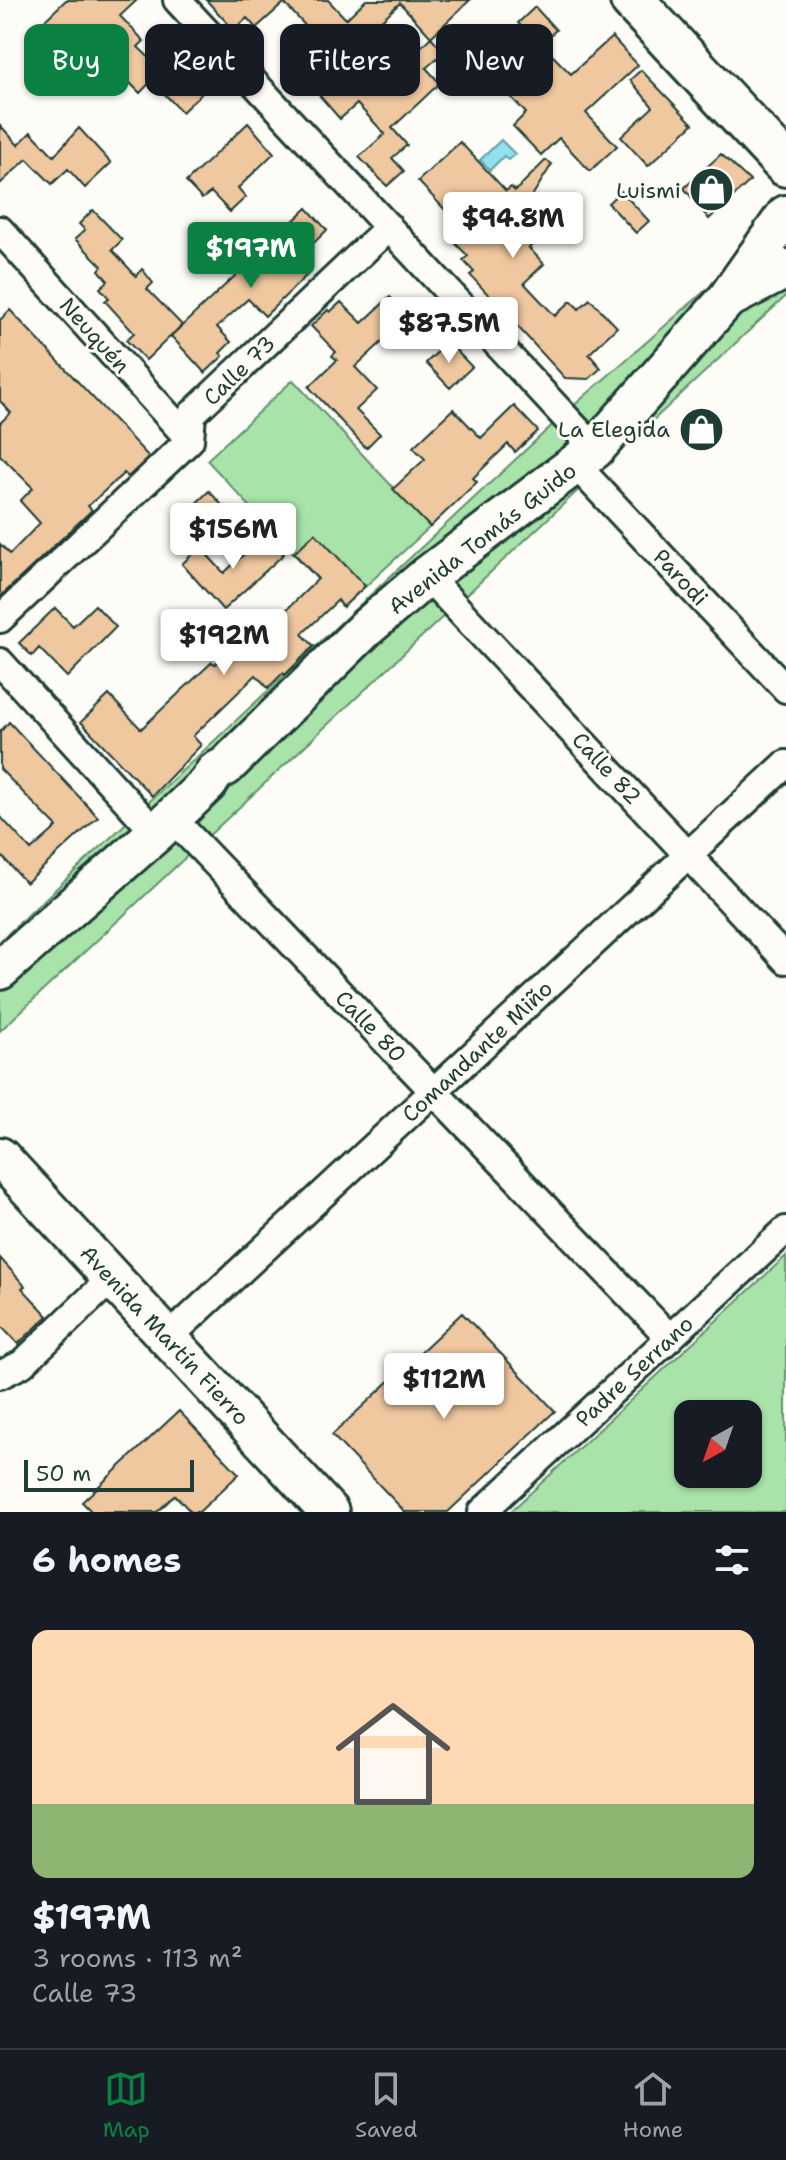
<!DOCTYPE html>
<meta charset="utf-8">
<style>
body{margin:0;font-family:"Shantell Sans",sans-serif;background:#242831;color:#f1f3f6;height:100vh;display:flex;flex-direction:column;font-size:30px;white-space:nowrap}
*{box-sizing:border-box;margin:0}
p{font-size:26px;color:#9ea1a6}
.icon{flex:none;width:44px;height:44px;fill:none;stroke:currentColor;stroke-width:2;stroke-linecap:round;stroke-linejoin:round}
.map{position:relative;height:1512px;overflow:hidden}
.panel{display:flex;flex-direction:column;background:#171b24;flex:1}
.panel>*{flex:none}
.top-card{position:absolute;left:24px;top:24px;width:738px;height:72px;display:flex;gap:16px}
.needle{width:52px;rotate:220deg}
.buttons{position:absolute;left:674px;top:1400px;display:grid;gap:16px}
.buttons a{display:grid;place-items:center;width:88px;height:88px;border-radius:16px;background:#171b24;box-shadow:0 2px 6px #0004;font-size:40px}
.scale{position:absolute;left:24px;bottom:20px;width:170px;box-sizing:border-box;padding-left:8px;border:4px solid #1f3d34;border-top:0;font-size:22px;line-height:28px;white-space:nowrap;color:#1f3d34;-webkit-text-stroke:6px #fdfcf7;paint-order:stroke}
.price{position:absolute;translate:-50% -68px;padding:0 18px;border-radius:8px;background:#fff;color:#222;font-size:26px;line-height:52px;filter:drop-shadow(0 2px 4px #0008)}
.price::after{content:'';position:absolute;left:50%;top:48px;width:24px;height:18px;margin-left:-12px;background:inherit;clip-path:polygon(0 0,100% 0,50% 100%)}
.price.active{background:#0b8043;color:#fff}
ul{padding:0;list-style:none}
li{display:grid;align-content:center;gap:16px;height:424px;padding:0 32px}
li+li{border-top:2px solid #363941}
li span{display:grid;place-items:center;height:248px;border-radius:16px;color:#555}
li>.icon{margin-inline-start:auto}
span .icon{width:144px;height:144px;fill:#fffc;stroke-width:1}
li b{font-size:34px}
h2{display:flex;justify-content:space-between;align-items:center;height:96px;padding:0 32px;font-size:34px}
.pill{padding:0 28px;border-radius:16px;background:#171b24;box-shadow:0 2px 6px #0004;font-size:28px;line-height:72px}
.pill.active{background:#0b8043;color:#fff}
.menu{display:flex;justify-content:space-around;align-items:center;height:112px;border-top:2px solid #363941;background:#171b24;font-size:22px;color:#9ea1a6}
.menu a{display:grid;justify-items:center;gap:4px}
.menu .active{color:#0b8043}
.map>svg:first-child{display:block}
</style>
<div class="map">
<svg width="786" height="1512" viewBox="0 0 786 1512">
<rect width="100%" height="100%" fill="#fdfcf7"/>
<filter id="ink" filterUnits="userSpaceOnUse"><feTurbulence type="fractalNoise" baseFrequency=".0125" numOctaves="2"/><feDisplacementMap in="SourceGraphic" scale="16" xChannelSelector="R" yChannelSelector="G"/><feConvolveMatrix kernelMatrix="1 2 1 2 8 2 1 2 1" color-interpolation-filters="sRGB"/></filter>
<g filter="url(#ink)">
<path fill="#a8e3a9" stroke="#64906e" stroke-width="2" fill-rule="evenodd" d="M786 210V296L0 1031V941L563 415 738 262Z
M293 380 430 527 343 607 207 460Z
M786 1256V1512H510ZM688 1414H748V1474H688Z"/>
<path fill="#90e0ed" stroke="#639fa3" stroke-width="2" d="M501 140 515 154 508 160 504 156 490 170 480 160Z"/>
<path fill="#f0c8a0" stroke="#1f3d34" stroke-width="2" fill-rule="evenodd" d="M66 0H137L120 16 144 41 138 47 162 70 140 93 116 69 126 60 100 34 77 56 44 21Z
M206 0H328L346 19 366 0H470L431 37 444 52 426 68 440 83 392 128 407 145 392 158 404 171 387 186 359 157 385 134 357 104 340 119 313 88 326 76 300 46 313 34 284 3 256 28 247 18 234 30ZM400 3 431 37 407 60 412 65 385 90 380 84 373 90 345 59 366 40 363 37Z
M535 7 556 30 539 45 518 23Z
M612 37 638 65 586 113 617 146 590 171 559 138 541 155 513 126 526 113 510 96 519 88 508 76 541 44 571 74Z
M190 53 216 80 182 112 156 85Z
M641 70 693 124 648 166 621 137 653 107 630 80Z
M248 123 274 153 238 188 246 197 230 212 211 192 202 199 186 182Z
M0 125 18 145 31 132 54 156 79 128 111 163 85 188 68 169 52 184 27 159 0 184Z
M460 142 506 191 511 187 515 191 546 160 552 164 527 204 535 213 520 228 534 243 529 248 544 264 524 283 555 316 571 301 579 309 590 299 617 327 589 354 601 368 589 379 565 378 470 275 474 272 463 260 468 256 453 241 464 230 418 181Z
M721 154 750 181 709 219 684 188Z
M621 191 649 221 636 233 608 203Z
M307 208 327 230 297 259 310 272 265 316 248 299 217 327 231 342 220 353 223 356 205 373 171 336Z
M93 210 122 240 112 250 136 276 142 269 153 283 147 289 182 325 146 360 126 340 134 333 105 301 109 298 100 288 108 281 99 270 102 266 75 239 85 230 79 224Z
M390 297 409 317 355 367 377 390 356 410 380 434 366 448 309 387 337 360 332 356 336 352 311 326 328 310 330 312 341 302 362 323Z
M10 310 149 457 128 477 124 473 88 506 92 510 0 597V544L10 554 40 523 20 501 33 488 0 455V423L11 413 0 401V320Z
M448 342 472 367 450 388 426 363Z
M514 406 538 431 515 452 508 444 473 478 477 482 430 527 393 489 425 459 413 447 453 409 481 438Z
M209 491 232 516 211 535 188 511Z
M315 533 365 586 343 607 338 600 302 634 314 646 285 675 283 673 268 688 256 675 193 736 201 745 152 796 81 722 109 695 141 729 212 662 215 664 270 614 276 620 318 579 294 553Z
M265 534 284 554 223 610 182 564 200 547 224 573Z
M95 605 116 627 67 677 39 648 32 656 19 643 55 608 73 626Z
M9 722 98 817 26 883 0 854V816L31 850 57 827 0 769V732Z
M0 1258 25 1286 22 1288 48 1316 18 1344 0 1325Z
M462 1313 555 1411 448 1512H405L332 1435Z
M179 1411 239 1474 199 1512H191L175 1495 157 1512H92L82 1502Z"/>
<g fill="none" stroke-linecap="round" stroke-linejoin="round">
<defs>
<path id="minor" d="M177 0 595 449
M0 230 190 440
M576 465 786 689
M427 576 786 960
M0 619 190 440 192 414 389 227
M0 662 156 833
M172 818 670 1338
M168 1338 786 764
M0 1375 22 1364 112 1278
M482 1512 786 1230"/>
<path id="secondary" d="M733 296 786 269
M0 970 156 833 208 783 215 772 226 766 365 629 427 576 595 449 727 299 786 215
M0 1157 329 1512"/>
<path id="primary" d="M632 0 786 165"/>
</defs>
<use href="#minor" stroke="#1f3d34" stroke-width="32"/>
<use href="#secondary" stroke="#1f3d34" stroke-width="44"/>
<use href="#primary" stroke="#1f3d34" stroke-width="48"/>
<use href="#minor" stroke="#fdfcf7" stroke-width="26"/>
<use href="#secondary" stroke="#fdfcf7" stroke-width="38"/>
<use href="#primary" stroke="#fdfcf7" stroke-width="42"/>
</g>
</g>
<defs>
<symbol id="shop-disc" viewBox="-11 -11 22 22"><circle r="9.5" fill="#1f3d34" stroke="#fdfcf7"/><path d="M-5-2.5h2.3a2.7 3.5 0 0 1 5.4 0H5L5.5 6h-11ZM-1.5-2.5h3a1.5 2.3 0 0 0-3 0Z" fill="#fff"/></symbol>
</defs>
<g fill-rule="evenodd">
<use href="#shop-disc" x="686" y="164" width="51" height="51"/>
<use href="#shop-disc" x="676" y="404" width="51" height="51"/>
</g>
<g text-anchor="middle" stroke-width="6" stroke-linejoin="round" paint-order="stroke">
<g font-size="22" fill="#1f3d34" stroke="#fdfcf7" text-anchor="end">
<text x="681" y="198">Luismi</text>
<text x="670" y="437">La Elegida</text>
</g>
<g font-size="22" fill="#1f3d34" stroke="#fdfcf7">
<text transform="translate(95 335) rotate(48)" y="8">Neuquén</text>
<text transform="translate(239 370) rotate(-44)" y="8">Calle 73</text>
<text transform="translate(482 538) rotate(-38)" y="8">Avenida Tomás Guido</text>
<text transform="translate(681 577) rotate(47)" y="8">Parodi</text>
<text transform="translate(607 768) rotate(47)" y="8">Calle 82</text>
<text transform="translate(371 1026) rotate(46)" y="8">Calle 80</text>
<text transform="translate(477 1051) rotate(-43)" y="8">Comandante Miño</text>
<text transform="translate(165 1335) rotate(47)" y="8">Avenida Martín Fierro</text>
<text transform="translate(634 1371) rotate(-43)" y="8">Padre Serrano</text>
</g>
</g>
</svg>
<div class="buttons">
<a><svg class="needle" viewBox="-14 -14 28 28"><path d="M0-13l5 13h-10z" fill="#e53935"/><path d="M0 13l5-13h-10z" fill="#9ea1a6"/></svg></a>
</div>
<div class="scale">50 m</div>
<b class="price" style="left:513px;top:260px">$94.8M</b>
<b class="price active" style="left:251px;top:290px">$197M</b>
<b class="price" style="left:449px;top:365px">$87.5M</b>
<b class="price" style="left:233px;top:571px">$156M</b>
<b class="price" style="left:224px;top:677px">$192M</b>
<b class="price" style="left:444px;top:1421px">$112M</b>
<div class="top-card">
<a class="pill active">Buy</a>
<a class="pill">Rent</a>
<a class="pill">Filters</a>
<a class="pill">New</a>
</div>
</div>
<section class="panel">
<h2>6 homes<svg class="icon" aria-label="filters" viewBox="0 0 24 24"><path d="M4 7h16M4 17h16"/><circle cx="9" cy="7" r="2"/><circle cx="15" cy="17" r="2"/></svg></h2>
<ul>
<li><span style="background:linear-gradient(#ffd9b3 70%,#8fb573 0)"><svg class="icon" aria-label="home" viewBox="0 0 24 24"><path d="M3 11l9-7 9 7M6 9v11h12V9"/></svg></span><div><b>$197M</b><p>3 rooms · 113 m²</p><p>Calle 73</p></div></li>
</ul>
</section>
<nav class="menu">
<a class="active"><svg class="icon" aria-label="map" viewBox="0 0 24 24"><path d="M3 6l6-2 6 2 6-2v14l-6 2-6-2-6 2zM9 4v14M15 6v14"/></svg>Map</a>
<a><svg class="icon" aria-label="saved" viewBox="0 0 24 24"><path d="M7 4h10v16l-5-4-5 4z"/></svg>Saved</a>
<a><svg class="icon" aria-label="home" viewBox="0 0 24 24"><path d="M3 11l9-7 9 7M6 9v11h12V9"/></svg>Home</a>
</nav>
